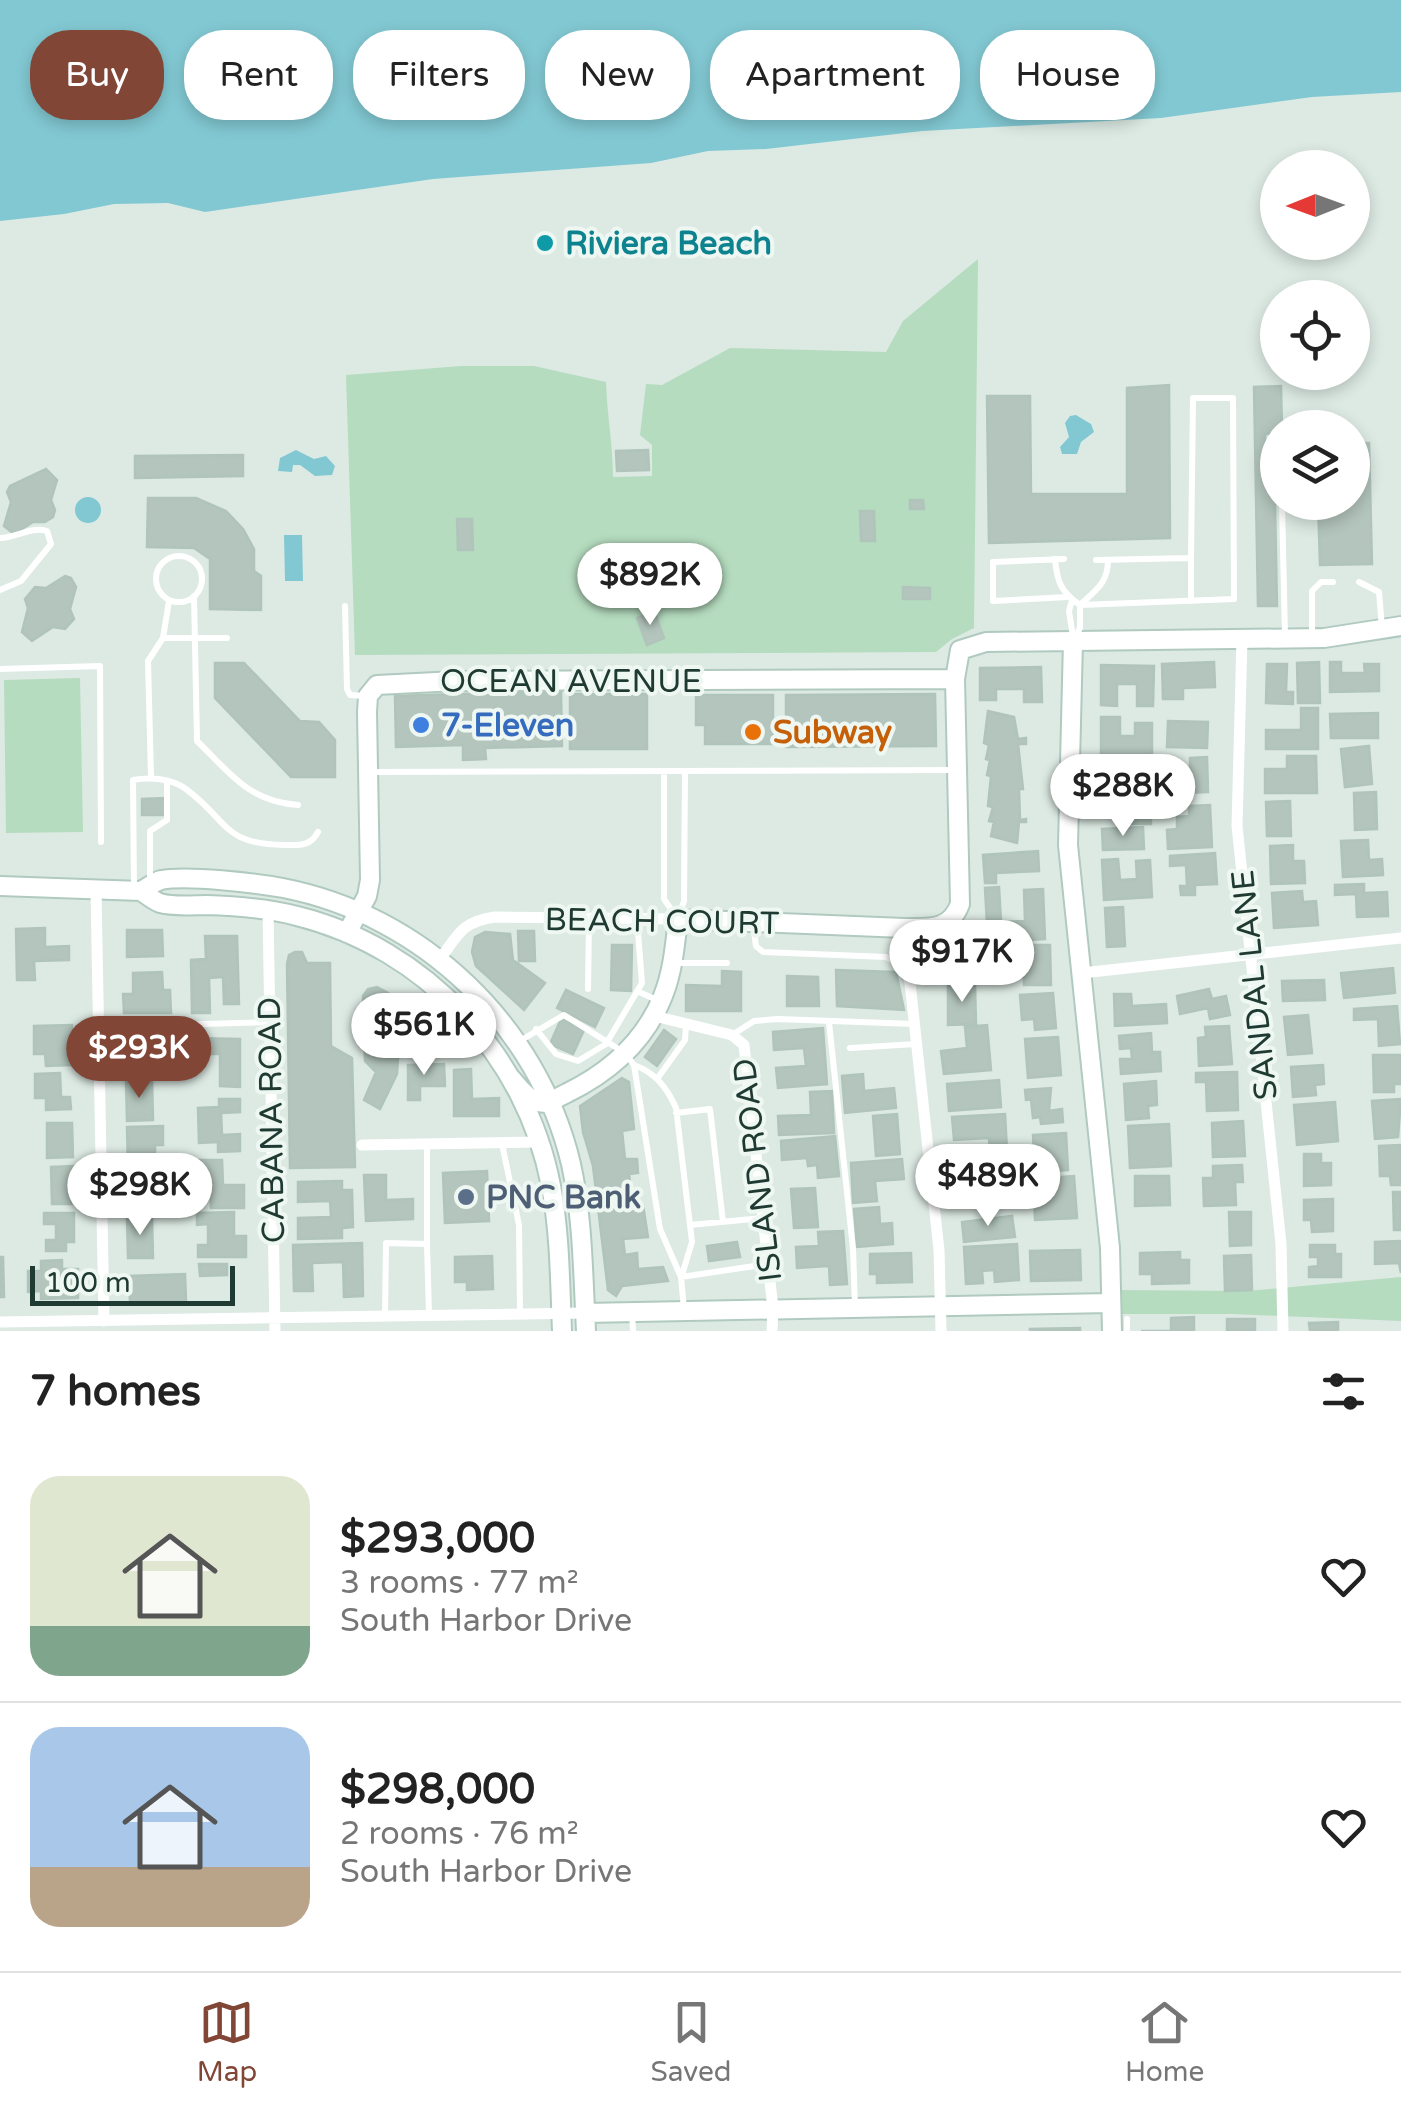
<!DOCTYPE html>
<meta charset="utf-8">
<style>
body{margin:0;font-family:"Varela Round",sans-serif;background:#f2f2f2;color:#222;height:100vh;display:flex;flex-direction:column;font-size:38px;white-space:nowrap}
*{box-sizing:border-box;margin:0}
p{font-size:32px;color:#767676}
.icon{flex:none;width:55px;height:55px;fill:none;stroke:currentColor;stroke-width:2;stroke-linecap:round;stroke-linejoin:round}
.map{position:relative;height:1331px;overflow:hidden}
.details{display:flex;flex-direction:column;background:#fff;flex:1}
.details>*{flex:none}
.hud{position:absolute;left:30px;top:30px;width:1342px;height:90px;display:flex;gap:20px}
.needle{width:65px;rotate:269deg}
.tools{position:absolute;left:1260px;top:150px;display:grid;gap:20px}
.tools a{display:grid;place-items:center;width:110px;height:110px;border-radius:50%;background:#fff;box-shadow:0 5px 15px #0003;font-size:50px}
.scale{position:absolute;left:30px;bottom:25px;width:205px;box-sizing:border-box;padding-left:10px;border:5px solid #1f3a32;border-top:0;font-size:28px;line-height:35px;white-space:nowrap;color:#1f3a32;-webkit-text-stroke:8px #eef7f2;paint-order:stroke}
.price{position:absolute;translate:-50% -85px;padding:0 22px;border-radius:35px;background:#fff;color:#222;font-size:32px;line-height:65px;filter:drop-shadow(0 2px 5px #0008)}
.price::after{content:'';position:absolute;left:50%;top:60px;width:30px;height:22px;margin-left:-15px;background:inherit;clip-path:polygon(0 0,100% 0,50% 100%)}
.price.current{background:#824636;color:#fff}
ul{padding:0;list-style:none}
li{display:flex;align-items:center;gap:30px;height:250px;padding:0 30px}
li+li{border-top:2px solid #e0e0e0}
li span{display:grid;place-items:center;flex:none;width:280px;height:200px;border-radius:30px;color:#555}
li>.icon{margin-inline-start:auto}
span .icon{width:120px;height:120px;fill:#fffc;stroke-width:1}
li b{font-size:42px}
h2{display:flex;justify-content:space-between;align-items:center;height:120px;padding:0 30px;font-size:42px}
.chip{padding:0 35px;border-radius:40px;background:#fff;box-shadow:0 5px 15px #0003;font-size:35px;line-height:90px}
.chip.current{background:#824636;color:#fff}
.tab-bar{display:flex;justify-content:space-around;align-items:center;height:140px;border-top:2px solid #e0e0e0;background:#fff;font-size:28px;color:#767676}
.tab-bar a{display:grid;justify-items:center;gap:5px}
.tab-bar .current{color:#824636}
.map>svg:first-child{display:block}
</style>
<div class="map">
<svg width="1401" height="1331" viewBox="0 0 1401 1331">
<rect width="100%" height="100%" fill="#ddeae4"/>
<path fill="#b5dcbf" d="M978 259 974 628 952 639 936 652 355 655 346 375 461 366H534L606 382C607 415 613 445 613 477L652 476V445L640 435 646 384 662 385 730 348 886 352 903 321Z
M80 678 83 832 6 833 4 680Z
M1401 1277V1321L1232 1314H1114V1290L1248 1291Z"/>
<path fill="#82c8d2" d="M0 0H1401V92L1312 97 1161 118 922 131 766 149 708 151 651 163 433 179 205 212 168 203 114 204 64 214 0 221Z
M1070 416 1076 415 1091 424 1094 432 1081 442 1077 454H1062L1060 447 1069 437 1065 423Z
M296 450 314 459 326 456 335 466 332 475 315 476 300 465H293L292 472 278 471 280 458Z
M75 510a13 13 0 1 1 26 0a13 13 0 1 1-26 0Z
M284 535H302L303 581H285Z"/>
<path fill="#b3c5bd" stroke="#b0c4bb" stroke-width="2.5" d="M1169 385 1170 538 989 543 987 396H1030L1031 494H1127V388Z
M1281 386 1282 428H1278V433L1265 434V452H1274L1277 606H1258L1254 387Z
M1352 443H1369L1372 564 1320 565 1318 502H1352Z
M648 450 649 470 617 471 616 451Z
M243 455V476L135 478V456Z
M46 469 57 480 51 500 55 510 53 517 45 522H33L14 534 4 526 11 502 7 492 10 486Z
M148 498H196L226 511 243 529 254 549V571L261 576V610L210 609V559L194 548 147 547Z
M910 500H923L924 509H910Z
M860 511H874L875 541H861Z
M457 519H472L473 550H458Z
M65 576 71 578 76 587 70 609 74 619 65 629 53 627 32 641 22 632 28 608 25 599 35 587 46 588Z
M903 587 930 588V599H903Z
M654 611 664 638 647 645 637 618Z
M1214 662 1215 687 1183 688V699H1163L1162 664Z
M1319 662 1320 703H1298L1297 663Z
M1330 662H1341V673H1365L1364 664H1379V691L1330 692Z
M215 663H244L300 721 319 722 335 740V777H291L215 698Z
M1267 664H1287L1286 692H1293V704L1266 703Z
M1101 665 1154 666 1153 706H1137V684H1117V706L1101 705Z
M1041 667 1042 702H1024V689H996V700H980V668Z
M561 691 562 746 485 748 486 759 463 760V745L396 747 395 696Z
M570 694H647V749H570Z
M935 694 936 746 786 747V695Z
M696 695H773V744H705V725H696Z
M1301 708H1318V749H1266V730H1301Z
M988 711 1014 717 1018 739 1026 738V744H1018L1023 789H1019L1020 820 1026 819V822H1019L1017 843 991 836 994 822 989 821 993 807 988 806 991 776 987 775 990 760 986 759 989 745 984 743Z
M1378 713V738H1331L1330 714Z
M1101 717H1120V736H1135V723H1152V756H1101Z
M1168 721 1208 722 1207 748 1167 747Z
M1369 746 1372 784 1345 787 1341 749Z
M1287 756H1316L1317 793H1265V769H1287Z
M1207 757 1208 792 1161 794 1160 771 1190 770V758Z
M1152 760V773H1139V784L1098 785V761Z
M1125 787H1150L1151 824H1126Z
M1376 792 1377 829 1355 830 1354 793Z
M166 798V815H142V799Z
M1290 801 1291 836H1267L1266 802Z
M1210 805 1212 847 1168 849 1167 830 1177 829V817L1189 816V806Z
M1143 827 1144 849 1103 850 1102 829Z
M1368 840 1369 860 1382 859 1383 875 1343 877 1341 841Z
M1293 845V861H1304L1305 883 1271 884 1270 846Z
M1038 851 1039 871 996 873V883H985L983 855Z
M1215 853 1217 884 1195 885V895H1181L1180 886H1187L1186 865 1170 866V856Z
M1118 859 1120 880 1137 879 1136 861 1150 860 1152 897 1104 900 1102 860Z
M1364 884V893L1387 892 1388 916 1357 917 1356 894 1335 895V885Z
M999 887 1001 922 1025 921 1024 890 1043 889 1045 939 988 942 985 888Z
M1302 891 1303 902 1316 901 1318 925 1274 928 1272 893Z
M1123 907 1125 946 1107 947 1105 908Z
M45 928V947L69 946V960L34 961 35 980H17L16 929Z
M127 930H162L163 956 127 957Z
M518 931H534L535 961H519Z
M485 932 510 934 513 960 545 983 524 1010 476 966 472 952 475 937Z
M205 936H237L239 1004H224L223 977 209 978 210 1013H192L191 960 206 959Z
M612 945H632L631 991 611 990Z
M1023 945H1050L1051 985H1024Z
M295 952H302L307 963H330L331 1046 352 1058 355 1167 290 1168 287 964 289 955Z
M1393 968 1395 993 1344 998 1341 973Z
M836 970 896 972 904 1010 837 1006Z
M722 971 741 972V1011H686V985L722 986Z
M162 972 163 990H170L171 1013H124L123 994H133V973Z
M787 976 818 977 819 1006H787Z
M1324 980 1325 1000 1283 1001 1282 981Z
M948 985H975L976 1024 948 1025Z
M377 987 388 993 387 1000H395V1006H403V1012H409L410 1017 417 1018 418 1024 431 1030 436 1042 432 1054 398 1057 397 1074 380 1109 364 1100 376 1072 365 1061 363 996 368 989Z
M1209 989 1212 999 1226 996 1230 1015 1210 1019 1208 1008 1180 1014 1177 996Z
M566 990 604 1008 595 1027 557 1008Z
M1053 993 1056 1028 1035 1030 1034 1019 1022 1020 1020 995Z
M1114 994H1131L1132 1006 1166 1004 1167 1023 1115 1026Z
M1397 1006 1400 1044 1379 1046 1378 1019 1354 1020V1009Z
M1308 1015 1312 1053 1288 1055 1284 1017Z
M561 1019 584 1030 573 1054 550 1044Z
M72 1025V1065L46 1066 45 1054H34V1026Z
M987 1025 991 1070 944 1074 941 1051 967 1048 965 1027Z
M1229 1026 1232 1064 1199 1066 1198 1038 1206 1037 1205 1027Z
M823 1028 827 1084 778 1088 776 1068 806 1066 804 1048 774 1050 773 1032Z
M664 1030 676 1039 657 1066 645 1057Z
M1151 1033 1152 1052H1160L1161 1071 1121 1074 1120 1059H1132L1131 1048 1120 1049 1119 1036Z
M159 1035V1045H168V1074L131 1075 130 1036Z
M1058 1037 1061 1075 1028 1078 1025 1039Z
M192 1038 240 1039V1087L220 1086V1054H191Z
M1373 1055H1401V1084H1394V1092H1374Z
M444 1064 445 1086H420V1100H408V1065Z
M1323 1065 1324 1084 1315 1085 1316 1095 1293 1097 1291 1067Z
M471 1069 472 1099 499 1098V1116H454V1070Z
M1237 1072 1238 1110 1207 1111 1206 1082H1196V1073Z
M60 1073 61 1097H70L71 1109 46 1110V1098H35V1074Z
M863 1074 864 1091 894 1088 896 1108 845 1113 842 1076Z
M622 1078 629 1082 634 1129 622 1131 625 1159H637L638 1173 629 1174 633 1206 643 1205 648 1237 623 1239 625 1255 637 1253 638 1269 663 1267 668 1281 622 1286 616 1296 608 1290 593 1166 583 1132 580 1106Z
M999 1080 1001 1107 949 1111 947 1084Z
M126 1081H152L153 1120 127 1121Z
M1156 1081 1157 1105 1148 1106 1149 1118 1126 1120 1124 1084Z
M1051 1088 1049 1111 1062 1109 1063 1122 1041 1124 1040 1117 1033 1118 1031 1099 1026 1100 1025 1090Z
M832 1091 834 1133 779 1135 778 1116 811 1115 810 1092Z
M219 1099H240V1112L221 1113 222 1135 240 1134V1151L218 1152V1142L199 1143 198 1108 219 1107Z
M1401 1099 1398 1137 1375 1139 1372 1101Z
M1335 1102 1338 1141 1297 1145 1294 1105Z
M897 1114 900 1154 876 1156 873 1116Z
M1005 1114 1007 1150 990 1151 989 1138 954 1140 952 1117Z
M1243 1121 1245 1156 1213 1157 1212 1123Z
M47 1123H72L73 1157 47 1158Z
M1169 1124 1171 1166 1130 1168 1128 1126Z
M163 1126V1145H155V1165L128 1166 127 1127Z
M1066 1133 1068 1170 1035 1172 1033 1135Z
M835 1136 839 1176 818 1178 817 1165 808 1166 807 1158 782 1160 781 1141Z
M1401 1145V1185H1391L1390 1176H1380L1379 1146Z
M1304 1154H1321V1163H1331V1185L1304 1186Z
M902 1159 904 1179 875 1181 877 1201 853 1203 851 1163Z
M196 1160H222L223 1185H244V1208H211L210 1187 197 1188Z
M1005 1161 1008 1194 960 1197 958 1164Z
M1242 1165 1243 1182H1235L1236 1205 1204 1206 1203 1178H1213V1166Z
M73 1166V1204H52L51 1167Z
M487 1171 489 1221 445 1223 443 1173Z
M364 1175H386V1200L413 1199V1219L366 1221Z
M1074 1176 1077 1218 1035 1220 1033 1179Z
M1135 1176H1169L1170 1205 1135 1206Z
M129 1179H159V1200H149V1210H129Z
M342 1181V1190H352L353 1227 342 1228V1238L298 1239V1218L331 1217 330 1201 298 1202V1182Z
M815 1188 818 1227 794 1228 791 1189Z
M1393 1192H1401V1230H1394Z
M1333 1199V1231L1312 1232 1311 1220H1304V1200Z
M879 1207 880 1224 892 1223 893 1244 857 1247 854 1209Z
M234 1212V1236H246V1257H198V1245H208V1224L197 1225V1213Z
M1229 1212H1251V1245L1230 1246Z
M44 1213H74V1242H66V1251H46V1240H56V1224H44Z
M1012 1216 1015 1237 964 1242 962 1222Z
M152 1218 153 1258H128L127 1219Z
M843 1231 847 1284 830 1285 829 1266 797 1268 796 1247 819 1246 818 1232Z
M1401 1241V1273L1399 1263 1375 1264V1242Z
M737 1242 740 1257 709 1261 707 1246Z
M362 1243 363 1296 344 1297 343 1262 312 1263 313 1291H294L293 1245Z
M1017 1244 1019 1280 995 1282 994 1270 982 1271 983 1283 966 1284 964 1247Z
M1310 1245H1335V1254H1341V1277H1309V1267L1318 1266V1257H1310Z
M1080 1250 1081 1280 1031 1281 1030 1251Z
M1180 1252V1260H1189V1283L1152 1284V1274H1140V1253Z
M911 1253 912 1282 877 1283V1274H870V1254Z
M1251 1255 1252 1290 1225 1291 1224 1256Z
M492 1256 493 1289 467 1290V1282H455V1257Z
M0 1257H3L4 1297H0Z
M62 1260V1269H78V1298L41 1299V1291L28 1292V1271H41V1261Z
M199 1264H227V1275L200 1276Z
M185 1274 186 1301 130 1302 129 1276Z
M1194 1317V1331H1141H1171V1318Z
M1227 1319H1255V1331H1227Z
M1338 1322V1331H1310L1309 1323Z
M1080 1328V1331H1030V1329Z"/>
<g fill="none" stroke-linecap="round" stroke-linejoin="round">
<defs>
<path id="secondary" d="M1073 641 1068 845 1110 1248 1112 1331
M0 886 141 891C147 895 154 901 160 903 173 907 193 905 206 905 237 906 267 908 297 916 426 948 526 1056 551 1186 560 1233 560 1283 562 1331
M141 891C147 888 154 882 161 880 188 875 255 883 283 888 422 915 538 1025 571 1164 583 1218 583 1276 586 1331
M347 933 367 896 370 880 367 712 368 696 377 685 456 681 955 679
M509 1076C517 1084 526 1099 538 1102 548 1105 558 1097 567 1093 610 1072 645 1041 663 996 673 971 675 945 678 919L904 928C929 928 950 931 960 904L955 679 960 650 986 642 1324 638 1401 626
M585 1313 1111 1303"/>
</defs>
<use href="#secondary" stroke="#b0cac0" stroke-width="22"/>
<path stroke="#fff" stroke-width="6" d="M1282 502 1285 637
M0 538C16 538 31 526 47 531L51 544 21 581 0 590
M156 579a23 23 0 1 1 46 0a23 23 0 1 1-46 0Z
M1191 558V601
M1055 559C1057 582 1061 592 1080 605L1234 599 1233 398H1193L1191 558 1096 560
M1064 559 993 562V601L1067 597
M1359 582 1379 592 1382 628
M194 596 197 741C231 774 248 801 298 805
M1072 600 1069 611 1073 637
M1081 604C1096 590 1108 583 1108 560
M345 606 347 689 350 695 366 696
M1312 635V591L1321 582H1333
M1075 637 1080 628V605
M163 638H227
M0 669 100 666 101 842
M664 771V899L677 918
M369 772 956 770
M151 777 148 661 163 638 169 601
M150 881V831L167 820V782
M134 890 133 780C150 777 171 778 186 789 229 821 222 844 284 845 299 845 310 847 318 832
M678 918 684 901 685 771
M753 924 756 946 763 952 886 957 910 969 987 963
M673 963H727
M588 989 589 920
M637 991 659 1001
M829 1022 853 1249 855 1306
M100 1027 269 1022
M536 1029 556 1054 578 1061 606 1044 642 983 637 920
M732 1035 754 1021 778 1019 914 1024
M518 1042 564 1015 625 1053 634 1065 660 1229 681 1277 684 1309
M850 1048 916 1044
M634 1065C656 1073 667 1088 676 1108L692 1242 682 1275
M657 1079 685 1040 686 1025
M676 1113 710 1109 723 1222
M502 1144 519 1225 520 1313
M427 1146V1243
M690 1225 763 1218
M681 1277 768 1264
M632 1312 633 1331
M385 1315 386 1243 427 1244 429 1315
M1127 1319V1331"/>
<path stroke="#fff" stroke-width="11" d="M1242 639 1237 826 1281 1244 1283 1331
M96 890 104 1321
M268 910 275 1331
M904 928 939 1250 941 1331
M440 959C459 934 461 922 495 917L678 919
M1082 973 1401 938
M654 1016 732 1035 744 1045 773 1309 772 1331
M362 1145 540 1142
M0 1322 585 1313"/>
<use href="#secondary" stroke="#fff" stroke-width="18"/>
</g>
<circle fill="#0f9aa8" stroke="#eef7f2" stroke-width="4" cx="545" cy="243" r="10"/>
<circle fill="#3f7fe0" stroke="#eef7f2" stroke-width="4" cx="421" cy="725" r="10"/>
<circle fill="#e8710a" stroke="#eef7f2" stroke-width="4" cx="753" cy="732" r="10"/>
<circle fill="#5c6f8a" stroke="#eef7f2" stroke-width="4" cx="466" cy="1197" r="10"/>
<g text-anchor="middle" stroke-width="8" stroke-linejoin="round" paint-order="stroke">
<g font-size="32" font-weight="bold" fill="#0d838f" stroke="#eef7f2" text-anchor="start">
<text x="565" y="254">Riviera Beach</text>
</g>
<g font-size="32" fill="#1f3a32" stroke="#eef7f2">
<text x="571" y="692">OCEAN AVENUE</text>
<text transform="translate(662 921) rotate(1)" y="11">BEACH COURT</text>
<text transform="translate(1254 985) rotate(-96)" y="11">SANDAL LANE</text>
<text transform="translate(271 1120) rotate(-91)" y="11">CABANA ROAD</text>
<text transform="translate(757 1170) rotate(-97)" y="11">ISLAND ROAD</text>
</g>
<g font-size="32" font-weight="bold" fill="#366cbe" stroke="#eef7f2" text-anchor="start">
<text x="441" y="736">7-Eleven</text>
</g>
<g font-size="32" font-weight="bold" fill="#c56008" stroke="#eef7f2" text-anchor="start">
<text x="773" y="743">Subway</text>
</g>
<g font-size="32" font-weight="bold" fill="#4e5e75" stroke="#eef7f2" text-anchor="start">
<text x="486" y="1208">PNC Bank</text>
</g>
</g>
</svg>
<div class="tools">
<a><svg class="needle" viewBox="-14 -14 28 28"><path d="M0-13l5 13h-10z" fill="#e53935"/><path d="M0 13l5-13h-10z" fill="#767676"/></svg></a>
<a><svg class="icon" aria-label="locate" viewBox="0 0 24 24"><circle cx="12" cy="12" r="6"/><path d="M12 2v4M12 18v4M2 12h4M18 12h4"/></svg></a>
<a><svg class="icon" aria-label="layers" viewBox="0 0 24 24"><path d="M12 4l9 5-9 5-9-5zM3 14l9 5 9-5"/></svg></a>
</div>
<div class="scale">100 m</div>
<b class="price" style="left:650px;top:628px">$892K</b>
<b class="price" style="left:1123px;top:839px">$288K</b>
<b class="price" style="left:962px;top:1005px">$917K</b>
<b class="price" style="left:424px;top:1078px">$561K</b>
<b class="price current" style="left:139px;top:1101px">$293K</b>
<b class="price" style="left:988px;top:1229px">$489K</b>
<b class="price" style="left:140px;top:1238px">$298K</b>
<div class="hud">
<a class="chip current">Buy</a>
<a class="chip">Rent</a>
<a class="chip">Filters</a>
<a class="chip">New</a>
<a class="chip">Apartment</a>
<a class="chip">House</a>
</div>
</div>
<section class="details">
<h2>7 homes<svg class="icon" aria-label="filters" viewBox="0 0 24 24"><path d="M4 7h16M4 17h16"/><circle cx="9" cy="7" r="2"/><circle cx="15" cy="17" r="2"/></svg></h2>
<ul>
<li><span style="background:linear-gradient(#dfe7d0 75%,#7fa58c 0)"><svg class="icon" aria-label="home" viewBox="0 0 24 24"><path d="M3 11l9-7 9 7M6 9v11h12V9"/></svg></span><div><b>$293,000</b><p>3 rooms · 77 m²</p><p>South Harbor Drive</p></div><svg class="icon" aria-label="heart" viewBox="0 0 24 24"><path d="M12 20l-8-8c-3-5 5-10 8-4 3-6 11-1 8 4z"/></svg></li>
<li><span style="background:linear-gradient(#a9c7e8 70%,#b9a48a 0)"><svg class="icon" aria-label="home" viewBox="0 0 24 24"><path d="M3 11l9-7 9 7M6 9v11h12V9"/></svg></span><div><b>$298,000</b><p>2 rooms · 76 m²</p><p>South Harbor Drive</p></div><svg class="icon" aria-label="heart" viewBox="0 0 24 24"><path d="M12 20l-8-8c-3-5 5-10 8-4 3-6 11-1 8 4z"/></svg></li>
</ul>
</section>
<nav class="tab-bar">
<a class="current"><svg class="icon" aria-label="map" viewBox="0 0 24 24"><path d="M3 6l6-2 6 2 6-2v14l-6 2-6-2-6 2zM9 4v14M15 6v14"/></svg>Map</a>
<a><svg class="icon" aria-label="saved" viewBox="0 0 24 24"><path d="M7 4h10v16l-5-4-5 4z"/></svg>Saved</a>
<a><svg class="icon" aria-label="home" viewBox="0 0 24 24"><path d="M3 11l9-7 9 7M6 9v11h12V9"/></svg>Home</a>
</nav>
